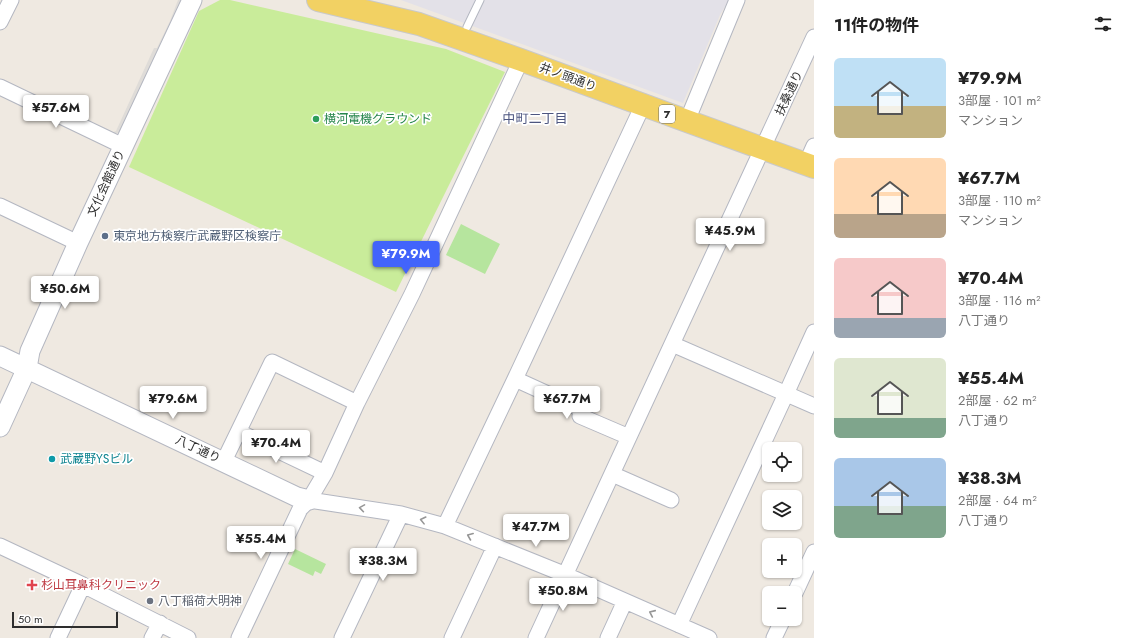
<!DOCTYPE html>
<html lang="ja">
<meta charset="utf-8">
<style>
body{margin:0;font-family:Jost,"Noto Sans JP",sans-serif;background:#f6f6f6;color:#222;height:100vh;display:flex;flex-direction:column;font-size:15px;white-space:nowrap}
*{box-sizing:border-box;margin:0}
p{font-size:13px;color:#767676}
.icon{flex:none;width:22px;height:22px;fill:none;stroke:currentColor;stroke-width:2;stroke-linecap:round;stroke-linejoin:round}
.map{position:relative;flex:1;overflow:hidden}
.drawer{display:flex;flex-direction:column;background:#fff;width:320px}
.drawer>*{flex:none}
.fabs{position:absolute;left:762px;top:442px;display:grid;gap:8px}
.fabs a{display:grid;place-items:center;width:40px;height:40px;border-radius:6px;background:#fff;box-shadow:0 1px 3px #0004;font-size:20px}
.scale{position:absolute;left:12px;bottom:10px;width:106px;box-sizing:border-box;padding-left:4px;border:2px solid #2e2e2e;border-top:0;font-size:11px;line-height:14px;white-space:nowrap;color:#2e2e2e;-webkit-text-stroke:3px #fff;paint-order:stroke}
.price{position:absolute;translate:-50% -34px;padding:0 9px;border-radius:4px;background:#fff;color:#222;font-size:13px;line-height:26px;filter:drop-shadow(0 1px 2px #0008)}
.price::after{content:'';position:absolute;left:50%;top:24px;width:12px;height:9px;margin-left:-6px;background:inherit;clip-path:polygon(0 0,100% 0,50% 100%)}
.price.active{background:#4264fb;color:#fff}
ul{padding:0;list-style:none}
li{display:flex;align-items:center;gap:12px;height:100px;padding:0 20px}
li span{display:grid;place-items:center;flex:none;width:112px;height:80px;border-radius:6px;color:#555}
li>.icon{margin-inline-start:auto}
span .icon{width:48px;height:48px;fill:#fffc;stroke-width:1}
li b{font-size:17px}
h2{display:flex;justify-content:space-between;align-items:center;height:48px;padding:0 20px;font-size:17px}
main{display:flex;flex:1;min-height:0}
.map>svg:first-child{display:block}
</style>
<main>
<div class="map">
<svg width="814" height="638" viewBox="0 0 814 638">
<rect width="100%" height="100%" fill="#efe9e1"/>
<path fill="#e3e1e8" d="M401 0H729L720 15 683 103Z"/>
<path fill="#b6e59e" d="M461 224 500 244 485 274 446 255Z
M295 549 326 564 321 574 315 571 313 576 288 564Z"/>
<path fill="#c9ec9a" d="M220 0H230L446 49 505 72 396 292 129 167 199 11Z"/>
<path fill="#dfdcd8" d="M178 0H185L122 133H111L116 131 154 48H157L170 21Z"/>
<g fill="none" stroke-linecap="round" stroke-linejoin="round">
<defs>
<path id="service" d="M467 27 480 0"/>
<path id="minor" d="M0 22 11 0
M0 87 123 146
M687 121 737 0
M806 164 814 146
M0 206 78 243
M672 344 814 406
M515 379 583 410 580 416 629 437
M239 432 325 473
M224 461 272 362 357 403
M612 474 671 500
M309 500 401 514 445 526 566 575 709 638
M445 526 515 379 643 105
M0 546 83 585 188 638
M795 593 814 552
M679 625 786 394 814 332
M58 638 83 585
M152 638 160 623
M239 638 300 509 309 500 325 473 357 403 412 294 521 60
M342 638 401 514
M452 638 495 546
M536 638 814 37
M608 638 625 601
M774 638 783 619"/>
<path id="tertiary" d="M0 356 297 497 309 500
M0 427 27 368 30 351 78 243 192 0"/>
<path id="primary" d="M318 0 419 24 521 60 687 121 814 167"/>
</defs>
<use href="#service" stroke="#b4b7c1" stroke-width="9"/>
<use href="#minor" stroke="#b4b7c1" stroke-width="17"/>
<use href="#tertiary" stroke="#b4b7c1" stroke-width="21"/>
<use href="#primary" stroke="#c9c9c9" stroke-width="24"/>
<use href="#service" stroke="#fff" stroke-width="7"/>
<use href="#minor" stroke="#fff" stroke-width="15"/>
<use href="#tertiary" stroke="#fff" stroke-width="19"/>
<use href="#primary" stroke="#f2d163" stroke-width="22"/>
</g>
<defs><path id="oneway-chevron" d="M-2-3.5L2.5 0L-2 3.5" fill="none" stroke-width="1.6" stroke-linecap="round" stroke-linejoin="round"/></defs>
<g stroke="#969696">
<use href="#oneway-chevron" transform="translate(362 508) rotate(-171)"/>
<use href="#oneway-chevron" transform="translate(423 520) rotate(-166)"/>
<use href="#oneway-chevron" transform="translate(470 536) rotate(-158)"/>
<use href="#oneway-chevron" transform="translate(652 613) rotate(-156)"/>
</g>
<circle fill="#2e9e5b" stroke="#fff" stroke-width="1.5" cx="316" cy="119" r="4"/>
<circle fill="#5c6f8a" stroke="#fff" stroke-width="1.5" cx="105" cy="236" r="4"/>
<circle fill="#0f9aa8" stroke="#fff" stroke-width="1.5" cx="52" cy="459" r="4"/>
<path fill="#e0444e" stroke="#fff" stroke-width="1.5" d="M30 579h4v4h4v4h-4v4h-4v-4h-4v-4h4z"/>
<circle fill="#6b7280" stroke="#fff" stroke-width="1.5" cx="150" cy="601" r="4"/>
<g text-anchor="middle" stroke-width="3.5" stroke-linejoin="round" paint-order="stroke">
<rect fill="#fff" stroke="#6d6d6d" stroke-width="1" x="659" y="105" width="16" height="18" rx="3"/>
<g font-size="11" font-weight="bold" fill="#2e2e2e">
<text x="667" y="118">7</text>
</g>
<g font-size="12" fill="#2e2e2e" stroke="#fff">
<text transform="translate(568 77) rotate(20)" y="4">井ノ頭通り</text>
<text transform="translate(789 93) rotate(-65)" y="4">扶桑通り</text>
<text transform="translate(106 183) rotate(-65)" y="4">文化会館通り</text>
<text transform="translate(198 449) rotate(25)" y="4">八丁通り</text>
</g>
<g font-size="12" fill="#27864d" stroke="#fff" text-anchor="start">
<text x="324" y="123">横河電機グラウンド</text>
</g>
<g font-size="12" fill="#4e5e75" stroke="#fff" text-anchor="start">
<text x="113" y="240">東京地方検察庁武蔵野区検察庁</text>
</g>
<g font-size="12" fill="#0d838f" stroke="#fff" text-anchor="start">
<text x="60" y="463">武蔵野YSビル</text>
</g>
<g font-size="12" fill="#be3a42" stroke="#fff" text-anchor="start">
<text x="41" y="589">杉山耳鼻科クリニック</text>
</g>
<g font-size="12" fill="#5b616d" stroke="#fff" text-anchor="start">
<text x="158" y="605">八丁稲荷大明神</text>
</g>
<g font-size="13" fill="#4d5680" stroke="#fff">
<text x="535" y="123">中町二丁目</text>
</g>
</g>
</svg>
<div class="fabs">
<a><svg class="icon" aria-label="locate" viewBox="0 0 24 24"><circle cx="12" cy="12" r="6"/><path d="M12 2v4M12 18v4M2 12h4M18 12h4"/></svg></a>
<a><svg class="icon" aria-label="layers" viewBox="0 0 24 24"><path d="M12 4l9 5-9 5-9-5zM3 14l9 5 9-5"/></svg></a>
<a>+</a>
<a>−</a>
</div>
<div class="scale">50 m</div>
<b class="price" style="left:56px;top:129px">¥57.6M</b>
<b class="price" style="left:730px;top:252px">¥45.9M</b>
<b class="price active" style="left:406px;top:275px">¥79.9M</b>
<b class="price" style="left:65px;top:310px">¥50.6M</b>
<b class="price" style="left:173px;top:420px">¥79.6M</b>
<b class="price" style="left:567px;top:420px">¥67.7M</b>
<b class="price" style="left:276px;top:464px">¥70.4M</b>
<b class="price" style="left:536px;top:548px">¥47.7M</b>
<b class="price" style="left:261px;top:560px">¥55.4M</b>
<b class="price" style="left:383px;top:582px">¥38.3M</b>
<b class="price" style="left:563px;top:612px">¥50.8M</b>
</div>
<section class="drawer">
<h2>11件の物件<svg class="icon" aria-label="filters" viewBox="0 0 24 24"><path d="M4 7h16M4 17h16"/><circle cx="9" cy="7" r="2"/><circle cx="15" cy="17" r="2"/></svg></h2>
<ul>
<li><span style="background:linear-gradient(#bfe0f5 60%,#c2b280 0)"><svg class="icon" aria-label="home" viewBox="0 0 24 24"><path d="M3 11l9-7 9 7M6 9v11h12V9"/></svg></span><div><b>¥79.9M</b><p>3部屋 · 101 m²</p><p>マンション</p></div></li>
<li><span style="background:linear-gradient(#ffd9b3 70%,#b9a48a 0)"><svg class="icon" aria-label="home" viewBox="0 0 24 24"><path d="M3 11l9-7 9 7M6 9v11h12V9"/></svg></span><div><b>¥67.7M</b><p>3部屋 · 110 m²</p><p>マンション</p></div></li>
<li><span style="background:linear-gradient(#f6c9c9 75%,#9aa5b1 0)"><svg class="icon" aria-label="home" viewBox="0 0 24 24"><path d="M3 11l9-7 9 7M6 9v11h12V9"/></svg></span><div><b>¥70.4M</b><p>3部屋 · 116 m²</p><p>八丁通り</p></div></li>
<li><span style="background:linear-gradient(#dfe7d0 75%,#7fa58c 0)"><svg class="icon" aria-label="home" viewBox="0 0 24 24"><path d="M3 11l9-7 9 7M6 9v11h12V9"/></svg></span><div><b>¥55.4M</b><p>2部屋 · 62 m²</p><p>八丁通り</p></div></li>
<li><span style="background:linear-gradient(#a9c7e8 60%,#7fa58c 0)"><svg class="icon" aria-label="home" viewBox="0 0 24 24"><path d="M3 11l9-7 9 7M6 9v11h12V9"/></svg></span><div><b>¥38.3M</b><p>2部屋 · 64 m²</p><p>八丁通り</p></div></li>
</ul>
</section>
</main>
